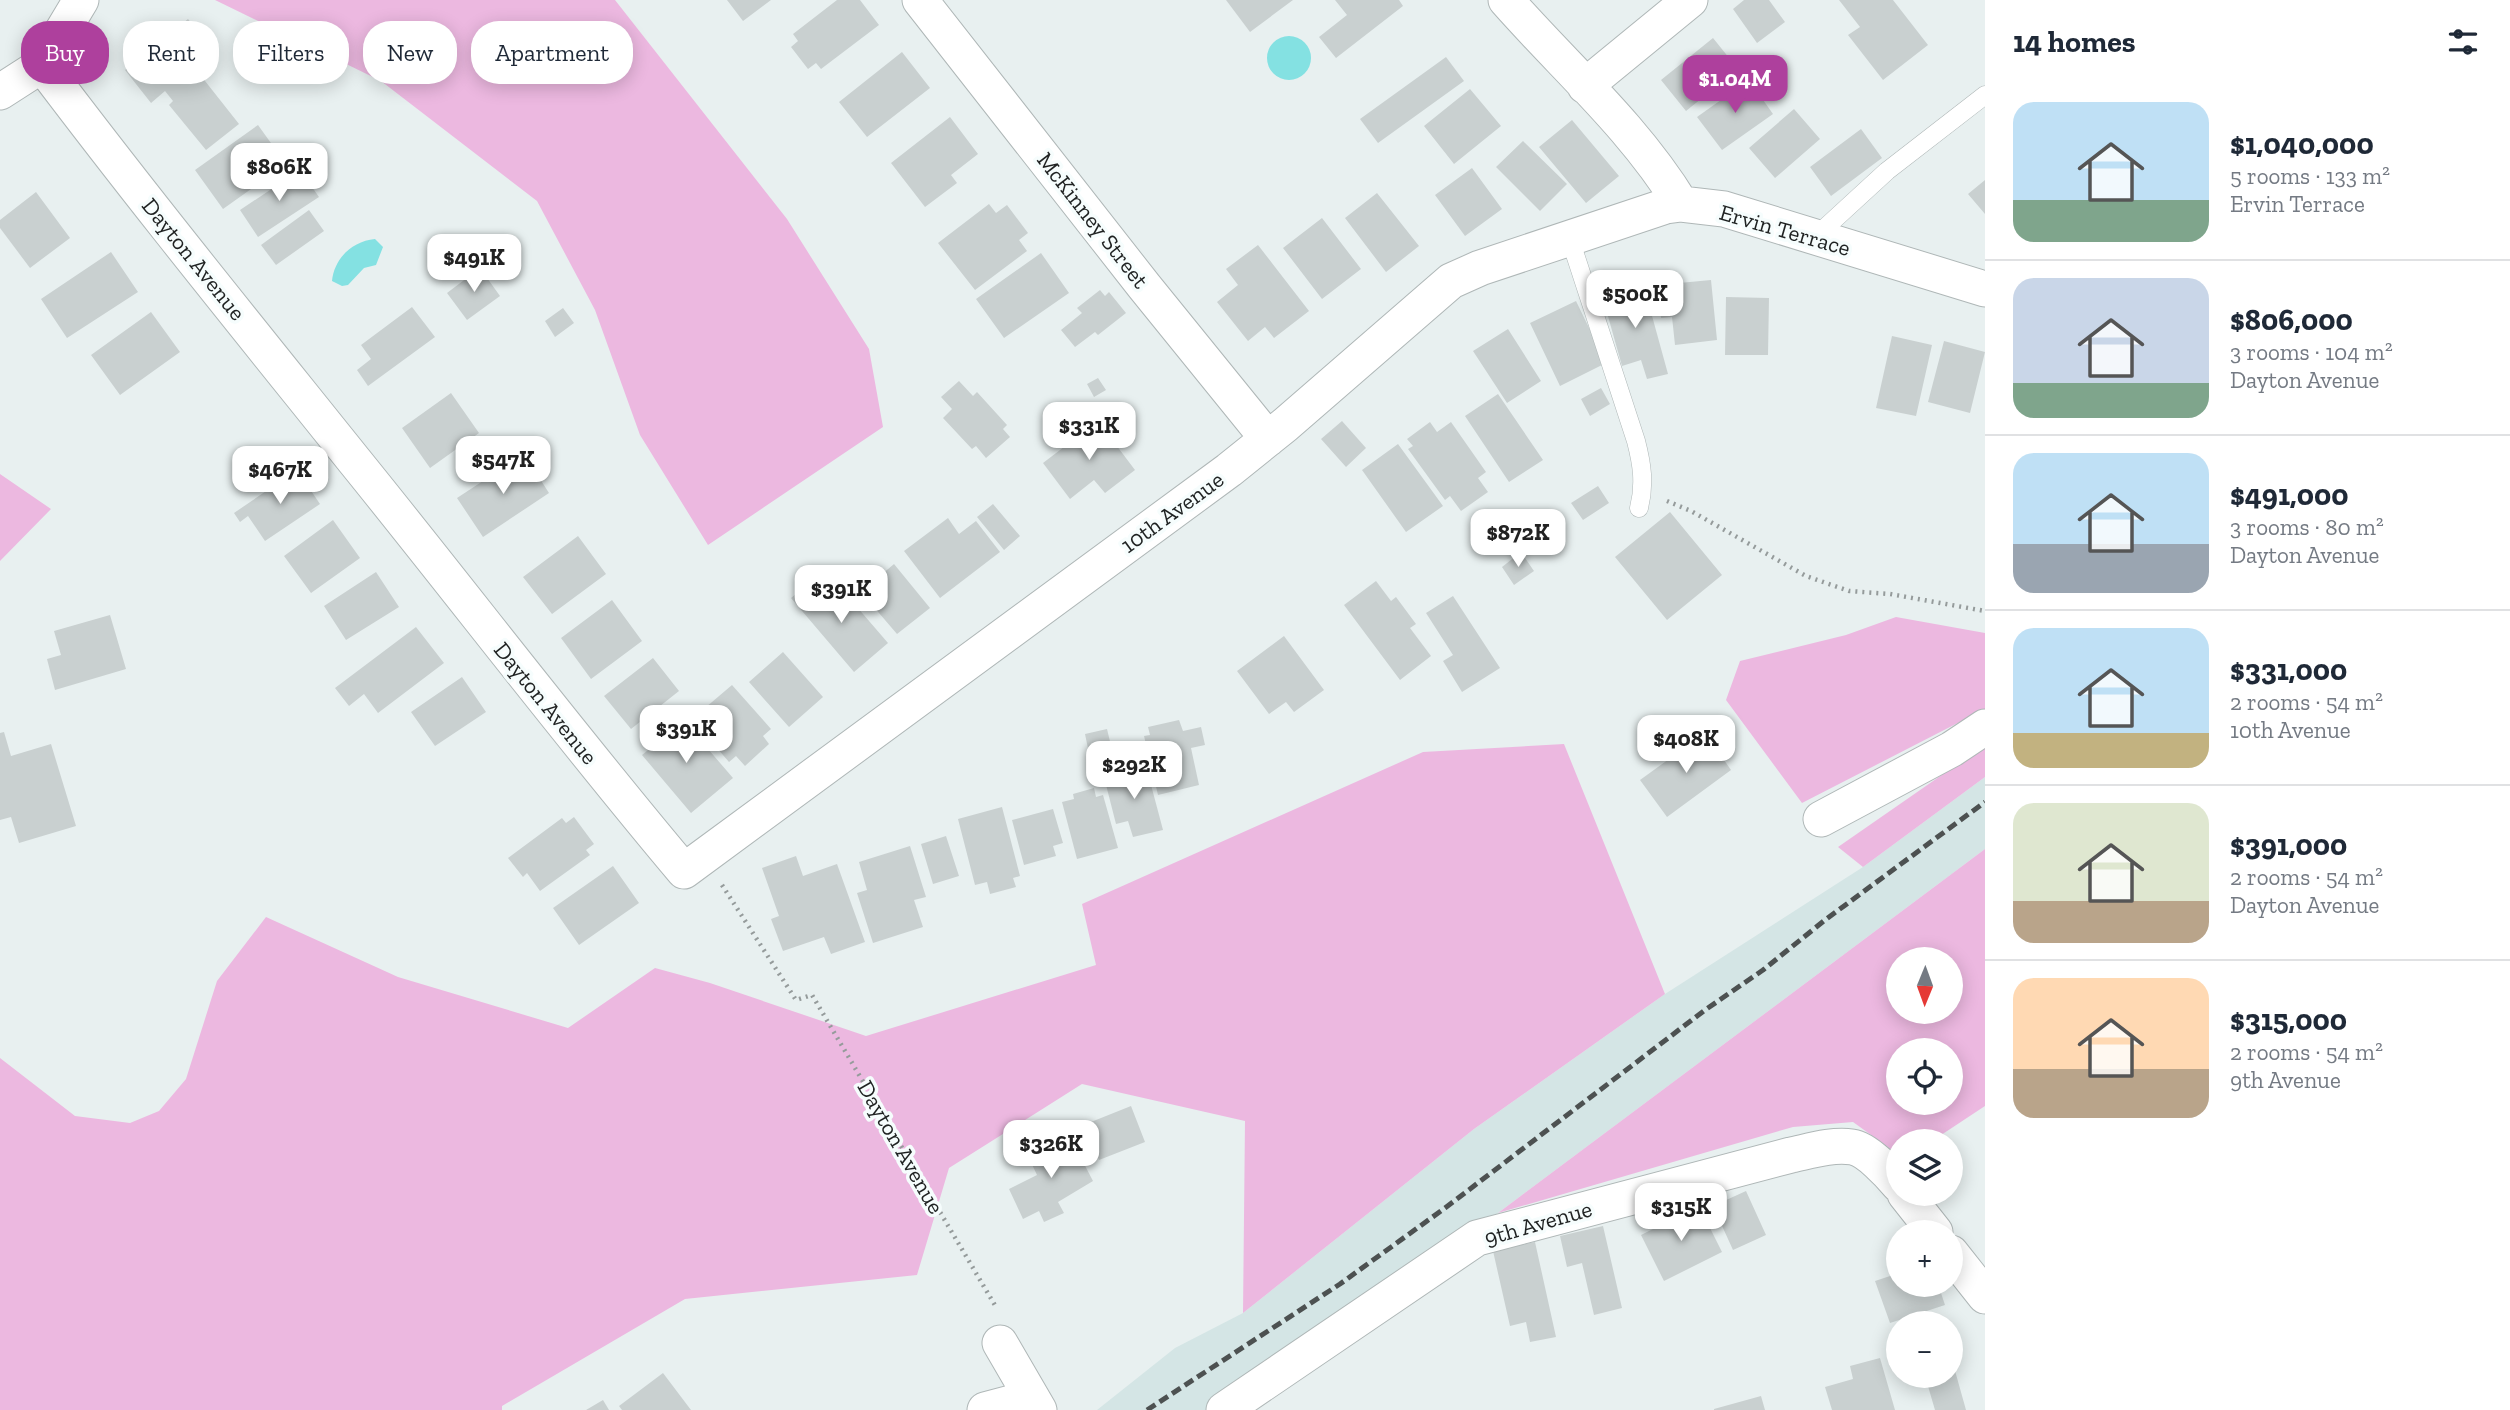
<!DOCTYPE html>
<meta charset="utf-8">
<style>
body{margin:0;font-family:"Zilla Slab",serif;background:#f6f6f7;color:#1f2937;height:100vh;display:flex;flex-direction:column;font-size:26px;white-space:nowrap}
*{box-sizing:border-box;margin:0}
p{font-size:23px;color:#747a83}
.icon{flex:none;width:38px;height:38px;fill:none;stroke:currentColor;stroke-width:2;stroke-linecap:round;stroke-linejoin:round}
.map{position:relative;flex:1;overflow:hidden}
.drawer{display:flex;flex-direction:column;background:#fff;width:525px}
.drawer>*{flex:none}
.guide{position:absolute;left:21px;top:21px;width:665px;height:63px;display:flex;gap:14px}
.needle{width:46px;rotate:181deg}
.buttons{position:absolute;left:1886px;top:947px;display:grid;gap:14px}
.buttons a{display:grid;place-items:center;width:77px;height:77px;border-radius:50%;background:#fff;box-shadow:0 4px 18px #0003;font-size:35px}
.price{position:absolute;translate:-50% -60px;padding:0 16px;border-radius:14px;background:#fff;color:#222;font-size:23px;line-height:46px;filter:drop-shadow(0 2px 4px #0008)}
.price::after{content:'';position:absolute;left:50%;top:42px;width:21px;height:16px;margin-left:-10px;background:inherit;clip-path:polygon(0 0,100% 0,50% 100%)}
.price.active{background:#ae409d;color:#fff}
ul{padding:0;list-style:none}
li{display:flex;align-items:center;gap:21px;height:175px;padding:0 28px}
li+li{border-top:2px solid #e0e1e3}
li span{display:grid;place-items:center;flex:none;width:196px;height:140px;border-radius:21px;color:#555}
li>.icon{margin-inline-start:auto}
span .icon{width:84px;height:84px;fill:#fffc;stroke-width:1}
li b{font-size:30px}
h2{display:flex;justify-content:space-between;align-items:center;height:84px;padding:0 28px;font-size:30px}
.tag{padding:0 24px;border-radius:28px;background:#fff;box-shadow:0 4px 18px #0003;font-size:24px;line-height:63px}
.tag.active{background:#ae409d;color:#fff}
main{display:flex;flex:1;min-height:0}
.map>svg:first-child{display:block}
</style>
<main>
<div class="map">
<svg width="1985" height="1410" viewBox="0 0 1985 1410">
<rect width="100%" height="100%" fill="#e8f0f0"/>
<path fill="#d4e5e5" d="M1985 777V849L1498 1213 1207 1410H1097L1175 1348 1243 1313 1474 1129 1665 994 1863 867Z"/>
<path fill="#ecb8e0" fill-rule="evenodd" d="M215 0H615L787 219 869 349 883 427 708 545 640 435 595 310 537 201 381 81Z
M0 474 51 509 0 561Z
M1896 617 1985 633V709L1802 803 1726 700 1740 661 1846 635Z
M1564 744 1665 994 1474 1129 1243 1313 1245 1121 1082 1084 949 1168 917 1275 685 1299 502 1406V1410H0V1058L75 1116 130 1123 159 1111 186 1079 217 981 266 917 398 977 568 1028 655 968 710 983 866 1036 1096 965 1082 904 1423 752Z
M1985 745V777L1863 867 1838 847Z
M1985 849V1106L1932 1141H1899V1155L1853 1122 1793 1127 1498 1213ZM1951 959V1012H1899V959ZM1951 1050V1102H1899V1050Z"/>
<path fill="#84e1e2" d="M1267 58a22 22 0 1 1 44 0a22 22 0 1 1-44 0Z
M375 239 383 247 376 265 364 268 348 285 342 286 332 281C334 259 352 241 375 239Z"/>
<path fill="#c9d0d0" d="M727 0H771L743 21Z
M837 0H860L879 25 821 69 816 63 808 69 791 47 798 41 793 34Z
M1226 0H1293L1250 32Z
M1335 0H1399L1403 6 1336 58 1319 37 1347 15Z
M1744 0H1769L1785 22 1757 43 1733 9Z
M1839 0H1893L1928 45 1883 80 1848 35 1860 27Z
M188 19 214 51 194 67 239 124 206 150 169 105 173 101 165 91 151 103 125 70Z
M1713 38 1738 69 1686 111 1661 80Z
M902 52 930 88 867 137 839 102Z
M1446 57 1464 81 1378 143 1360 119Z
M1749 80 1773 114 1722 150 1697 117Z
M1470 89 1501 126 1454 164 1424 126Z
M1794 109 1820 139 1775 178 1749 148Z
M950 117 978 154 951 175 957 183 925 207 891 163Z
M1572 120 1619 176 1586 203 1539 147Z
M258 125 286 164 223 209 195 170Z
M1861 129 1882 158 1831 196 1810 167Z
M1523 141 1567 184 1540 211 1496 167Z
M1472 168 1502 209 1465 236 1435 195Z
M300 170 319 197 258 237 240 210Z
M1985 180V214L1968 194Z
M36 192 70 238 30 268 0 228V220Z
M1377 193 1419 246 1386 272 1345 218Z
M989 204 996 213 1007 205 1028 233 1019 240 1027 251 975 290 938 243Z
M309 210 324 231 276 265 261 245Z
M1322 218 1361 269 1322 299 1283 248Z
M1258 245 1309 311 1274 338 1265 327 1248 341 1217 302 1238 285 1226 269Z
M111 252 138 292 67 338 41 299Z
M1041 253 1069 293 1004 338 976 299Z
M480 268 500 296 467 320 447 293Z
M1711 280 1717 340 1675 345 1672 317 1661 318 1658 285Z
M1643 283 1668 374 1647 379 1641 360 1622 366 1602 295Z
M1100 290 1105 296 1109 292 1126 313 1098 335 1095 332 1075 347 1061 330 1082 313 1077 308Z
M1726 297 1769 298 1768 355H1725Z
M1576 301 1606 363 1560 386 1530 323Z
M412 307 435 337 368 386 357 370 371 359 361 345Z
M563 308 574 323 555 337 545 321Z
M151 312 180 352 120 395 91 355Z
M1508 329 1541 381 1507 403 1473 351Z
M1892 336 1932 345 1916 416 1876 408Z
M1944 341 1985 352 1970 413 1928 402Z
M1098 378 1106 390 1094 397 1087 384Z
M959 381 973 396 977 392 1007 425 1003 429 1010 437 986 458 976 446 972 449 943 418 952 409 941 397Z
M1601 388 1610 404 1590 416 1581 399Z
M451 393 479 433 430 468 402 428Z
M1498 394 1543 460 1509 482 1465 416Z
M1098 421 1135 470 1105 493 1094 480 1070 499 1043 463Z
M1342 421 1366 448 1346 467 1321 439Z
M1430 422 1437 432 1451 422 1486 472 1478 478 1488 492 1461 511 1450 496 1445 500 1408 449 1413 446 1407 439Z
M1398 444 1443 506 1406 532 1362 470Z
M524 454 549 493 483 537 457 498Z
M297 470 320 504 265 541 248 516 240 522 234 513Z
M1598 486 1609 503 1583 520 1571 503Z
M993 504 1020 536 1004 550 977 517Z
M1670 512 1722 575 1667 620 1615 557Z
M948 518 959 534 976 521 1000 552 940 598 904 551Z
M333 520 360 558 311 593 284 556Z
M578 536 606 574 552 614 523 577Z
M1521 552 1534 571 1514 585 1502 567Z
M894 564 930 608 897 634 861 592Z
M376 572 399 607 346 640 324 606Z
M1376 581 1391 601 1396 597 1416 624 1410 628 1431 656 1400 680 1344 605Z
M808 584 821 599 838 585 888 643 854 672 791 598Z
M1453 596 1500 668 1462 692 1443 661 1453 655 1426 613Z
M612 600 642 641 591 679 561 638Z
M110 615 126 669 55 690 47 659 61 655 54 631Z
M416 627 444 663 378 713 364 694 349 706 335 688Z
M1284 636 1324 690 1294 712 1286 702 1269 714 1237 671Z
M783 652 823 697 789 727 749 682Z
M653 658 679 691 631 729 604 696Z
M462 677 486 712 435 746 411 712Z
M732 685 771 729 763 736 769 744 745 766 736 756 729 762 692 719Z
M683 720 733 778 691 813 642 755 653 746 644 736 658 724 667 733Z
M1179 720 1183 731 1201 727 1205 745 1191 748 1199 785 1158 795 1144 736 1150 735 1148 727Z
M1107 729 1114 758 1091 763 1085 734Z
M4 732 11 756 51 744 76 826 19 843 11 817 0 820V733Z
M1705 733 1731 770 1667 817 1640 780Z
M1146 766 1163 830 1133 837 1128 821 1116 824 1104 777Z
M1094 788 1096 797 1103 795 1118 848 1077 859 1062 802 1074 799 1073 794Z
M1002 807 1020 876 1013 878 1016 887 990 894 987 882 975 885 958 819Z
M1053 809 1063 843 1053 846 1056 856 1024 865 1012 820Z
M574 817 594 844 586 850 590 855 540 891 527 873 523 877 508 858 562 818 566 823Z
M946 836 959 876 933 884 921 844Z
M910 846 926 897 914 900 923 927 873 943 857 893 867 890 859 862Z
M796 856 803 876 837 864 865 942 831 954 824 937 783 951 771 919 779 916 762 868Z
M613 866 639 903 579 945 553 908Z
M1131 1106 1145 1142 1099 1160 1086 1124Z
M1069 1135 1093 1181 1058 1202 1064 1213 1044 1222 1039 1211 1023 1219 1009 1189 1037 1175 1028 1156Z
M1746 1191 1766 1235 1733 1250 1713 1206Z
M1699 1206 1722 1252 1664 1281 1641 1235Z
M1603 1226 1622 1308 1594 1315 1582 1263 1567 1267 1560 1236Z
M1535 1242 1556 1337 1530 1342 1526 1322 1510 1326 1493 1251Z
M1899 1273V1284H1938L1945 1305 1890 1323 1875 1281Z
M1880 1358 1895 1410H1832L1825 1387 1853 1379 1850 1366Z
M1952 1360 1966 1410H1935L1925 1376H1951Z
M663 1373 691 1410H622L619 1406Z
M1761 1396 1765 1410H1714V1409Z
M603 1400 609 1410H586Z"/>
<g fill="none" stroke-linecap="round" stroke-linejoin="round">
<defs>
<path id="service" d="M1814 238 1887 171 1985 95
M1570 239 1636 441C1642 464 1645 484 1639 508"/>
<path id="minor" d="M920 0 1144 286 1268 439
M1506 0C1565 67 1634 127 1681 204
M42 65C143 199 248 328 353 459 464 596 570 736 684 871L1229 470 1285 425 1451 281 1480 268 1666 206 1681 204 1724 209 1985 289
M1585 86 1690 0
M0 92 42 65 81 0
M1821 819 1952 749 1985 727
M1905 1194 1935 1232
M1951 1253 1985 1296
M1000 1343 1039 1410
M985 1410 1030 1398
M1224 1410 1477 1238 1791 1155C1810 1151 1832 1144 1852 1147 1867 1149 1890 1174 1899 1185"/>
</defs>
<use href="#service" stroke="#afb7b7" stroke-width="19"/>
<use href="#minor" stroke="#afb7b7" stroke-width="37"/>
<path stroke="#959b9b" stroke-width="4.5" stroke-dasharray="2 5" stroke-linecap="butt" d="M1667 501 1691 511 1806 576 1849 591 1890 594 1985 611
M722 885 796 1000 812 995 996 1307"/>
<use href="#service" stroke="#fff" stroke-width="18"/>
<use href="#minor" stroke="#fff" stroke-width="35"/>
<path stroke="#4d5151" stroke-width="5" stroke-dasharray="10 5" stroke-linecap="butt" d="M1147 1410 1340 1284 1445 1208 1705 1010 1763 970 1825 920 1985 802"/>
</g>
<g text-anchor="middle" stroke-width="7" stroke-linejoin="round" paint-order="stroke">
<g font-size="23" fill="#1f2222" stroke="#f6fdfd">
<text transform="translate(1093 220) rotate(52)" y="8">McKinney Street</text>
<text transform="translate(1785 230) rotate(16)" y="8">Ervin Terrace</text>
<text transform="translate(194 259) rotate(51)" y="8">Dayton Avenue</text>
<text transform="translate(1172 512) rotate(-36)" y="8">10th Avenue</text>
<text transform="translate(546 703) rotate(51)" y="8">Dayton Avenue</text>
<text transform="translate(901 1147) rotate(60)" y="8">Dayton Avenue</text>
<text transform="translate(1538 1223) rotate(-16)" y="8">9th Avenue</text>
</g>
</g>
</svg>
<div class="buttons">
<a><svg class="needle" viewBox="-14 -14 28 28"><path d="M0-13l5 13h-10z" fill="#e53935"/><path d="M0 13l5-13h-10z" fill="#747a83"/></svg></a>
<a><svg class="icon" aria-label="locate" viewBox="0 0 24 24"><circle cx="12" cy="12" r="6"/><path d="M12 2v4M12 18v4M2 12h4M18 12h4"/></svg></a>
<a><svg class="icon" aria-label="layers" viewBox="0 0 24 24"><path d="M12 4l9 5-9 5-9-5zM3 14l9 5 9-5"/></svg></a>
<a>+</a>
<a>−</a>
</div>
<b class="price active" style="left:1735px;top:115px">$1.04M</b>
<b class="price" style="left:279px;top:203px">$806K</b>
<b class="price" style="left:474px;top:294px">$491K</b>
<b class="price" style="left:1635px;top:330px">$500K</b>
<b class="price" style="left:1089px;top:462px">$331K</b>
<b class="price" style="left:503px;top:496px">$547K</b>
<b class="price" style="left:280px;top:506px">$467K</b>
<b class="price" style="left:1518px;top:569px">$872K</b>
<b class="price" style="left:841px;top:625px">$391K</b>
<b class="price" style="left:686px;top:765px">$391K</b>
<b class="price" style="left:1686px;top:775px">$408K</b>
<b class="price" style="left:1134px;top:801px">$292K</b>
<b class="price" style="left:1051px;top:1180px">$326K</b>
<b class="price" style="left:1681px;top:1243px">$315K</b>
<div class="guide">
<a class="tag active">Buy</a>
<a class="tag">Rent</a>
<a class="tag">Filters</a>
<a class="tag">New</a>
<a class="tag">Apartment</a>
</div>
</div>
<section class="drawer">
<h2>14 homes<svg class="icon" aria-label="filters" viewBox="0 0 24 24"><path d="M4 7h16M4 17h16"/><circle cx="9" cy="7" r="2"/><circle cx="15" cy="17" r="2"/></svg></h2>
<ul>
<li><span style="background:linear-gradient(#bfe0f5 70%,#7fa58c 0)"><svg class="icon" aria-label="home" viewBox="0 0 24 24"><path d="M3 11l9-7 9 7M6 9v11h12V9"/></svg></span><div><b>$1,040,000</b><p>5 rooms · 133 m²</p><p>Ervin Terrace</p></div></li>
<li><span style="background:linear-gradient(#c9d6e8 75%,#7fa58c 0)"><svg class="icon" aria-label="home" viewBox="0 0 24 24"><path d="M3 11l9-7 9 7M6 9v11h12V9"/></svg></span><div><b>$806,000</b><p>3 rooms · 104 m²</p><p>Dayton Avenue</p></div></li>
<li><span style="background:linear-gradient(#bfe0f5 65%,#9aa5b1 0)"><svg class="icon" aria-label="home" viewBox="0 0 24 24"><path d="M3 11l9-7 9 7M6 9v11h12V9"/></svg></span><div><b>$491,000</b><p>3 rooms · 80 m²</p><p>Dayton Avenue</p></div></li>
<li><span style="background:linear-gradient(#bfe0f5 75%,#c2b280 0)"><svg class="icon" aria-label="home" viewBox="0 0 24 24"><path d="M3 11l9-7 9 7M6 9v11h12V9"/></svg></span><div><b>$331,000</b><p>2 rooms · 54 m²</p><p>10th Avenue</p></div></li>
<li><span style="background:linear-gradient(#dfe7d0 70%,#b9a48a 0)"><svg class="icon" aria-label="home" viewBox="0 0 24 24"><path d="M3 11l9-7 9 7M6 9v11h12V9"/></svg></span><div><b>$391,000</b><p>2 rooms · 54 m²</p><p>Dayton Avenue</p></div></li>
<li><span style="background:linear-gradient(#ffd9b3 65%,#b9a48a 0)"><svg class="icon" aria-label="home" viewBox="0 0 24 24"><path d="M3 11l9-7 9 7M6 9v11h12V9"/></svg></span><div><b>$315,000</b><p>2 rooms · 54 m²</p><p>9th Avenue</p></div></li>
</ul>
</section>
</main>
